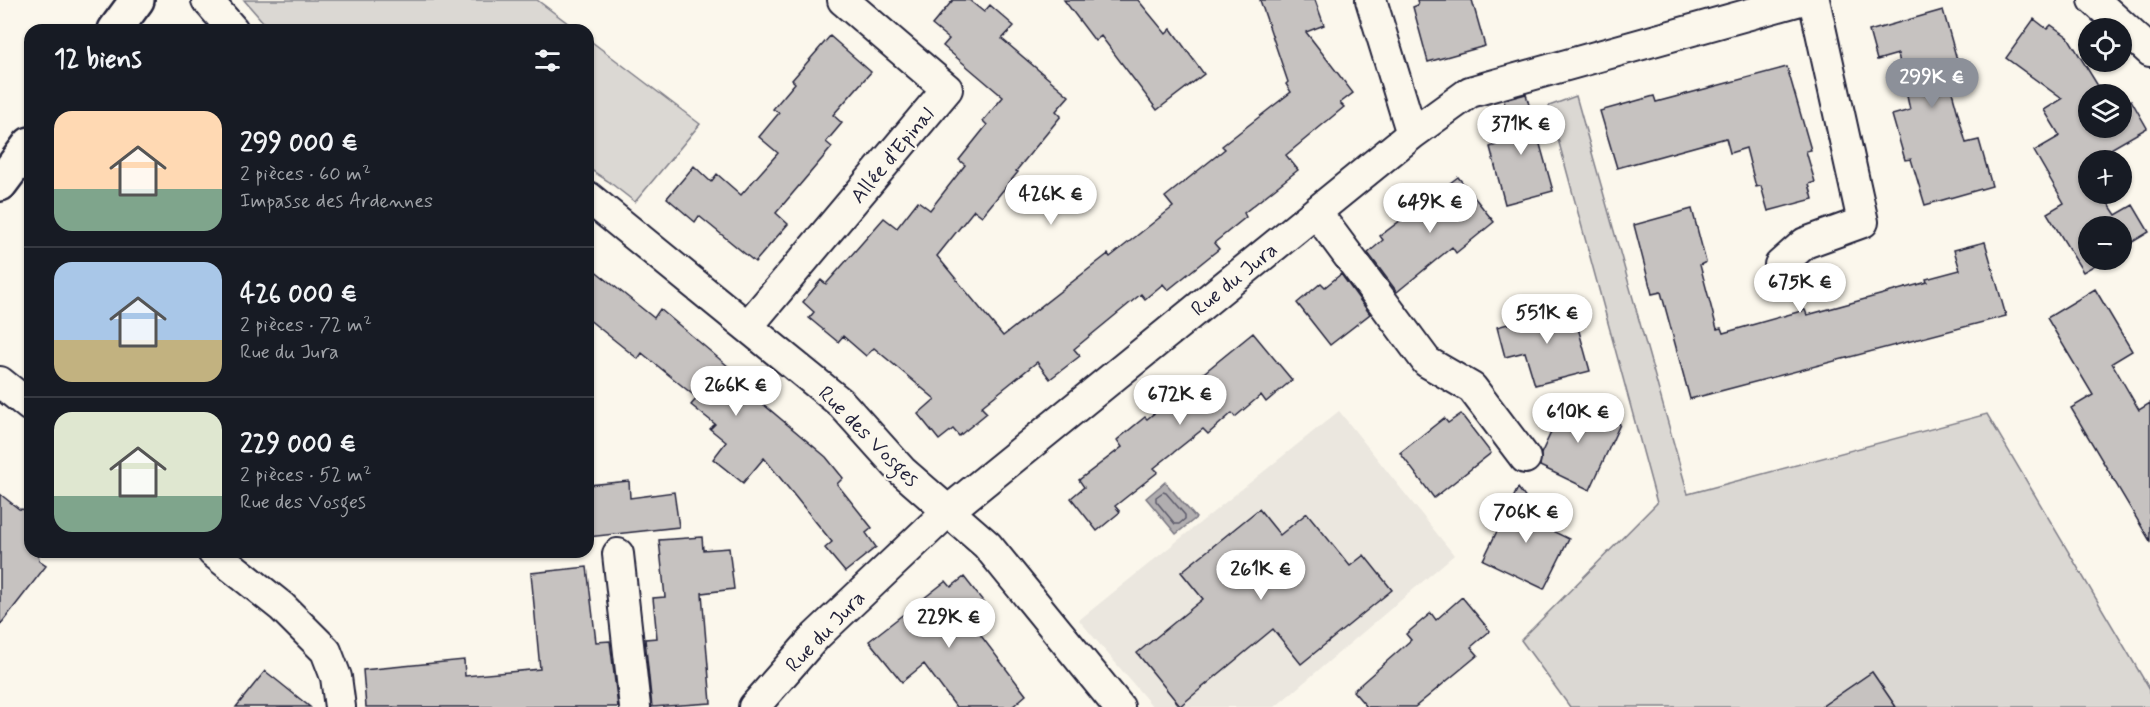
<!DOCTYPE html>
<html lang="fr">
<meta charset="utf-8">
<style>
body{margin:0;font-family:Mynerve,sans-serif;background:#242831;color:#f1f3f6;height:100vh;display:flex;flex-direction:column;font-size:22px;white-space:nowrap}
*{box-sizing:border-box;margin:0}
p{font-size:20px;color:#9ea1a6}
.icon{flex:none;width:33px;height:33px;fill:none;stroke:currentColor;stroke-width:2;stroke-linecap:round;stroke-linejoin:round}
.map{position:relative;flex:1;overflow:hidden}
.drawer{position:absolute;left:24px;top:24px;width:570px;height:534px;display:flex;flex-direction:column;background:#171b24;border-radius:18px;box-shadow:0 2px 4px #0004}
.drawer>*{flex:none}
.buttons{position:absolute;left:2078px;top:18px;display:grid;gap:12px}
.buttons a{display:grid;place-items:center;width:54px;height:54px;border-radius:50%;background:#171b24;box-shadow:0 2px 4px #0004;font-size:30px}
.price{position:absolute;translate:-50% -51px;padding:0 14px;border-radius:21px;background:#fff;color:#222;font-size:20px;line-height:39px;filter:drop-shadow(0 2px 3px #0008)}
.price::after{content:'';position:absolute;left:50%;top:36px;width:18px;height:14px;margin-left:-9px;background:inherit;clip-path:polygon(0 0,100% 0,50% 100%)}
.price.active{background:#8c9099;color:#fff}
ul{padding:0;list-style:none}
li{display:flex;align-items:center;gap:18px;height:150px;padding:0 30px}
li+li{border-top:2px solid #363941}
li span{display:grid;place-items:center;flex:none;width:168px;height:120px;border-radius:18px;color:#555}
li>.icon{margin-inline-start:auto}
span .icon{width:72px;height:72px;fill:#fffc;stroke-width:1}
li b{font-size:26px}
h2{display:flex;justify-content:space-between;align-items:center;height:72px;padding:0 30px;font-size:26px}
.map>svg:first-child{display:block}
</style>
<div class="map">
<svg width="2150" height="707" viewBox="0 0 2150 707">
<rect width="100%" height="100%" fill="#fbf7ec"/>
<filter id="ink" filterUnits="userSpaceOnUse"><feTurbulence type="fractalNoise" baseFrequency=".0167" numOctaves="2"/><feDisplacementMap in="SourceGraphic" scale="12" xChannelSelector="R" yChannelSelector="G"/><feConvolveMatrix kernelMatrix="1 2 1 2 8 2 1 2 1" color-interpolation-filters="sRGB"/></filter>
<g filter="url(#ink)">
<path fill="#ebe7df" d="M1339 411 1454 555 1275 707H1153L1079 620Z"/>
<path fill="#dbd8d3" stroke="#7e7d87" stroke-width="1.5" d="M244 0H537L577 30H270Z
M588 39 700 124 635 202 608 181 588 168Z
M1576 96 1688 494 1987 414 2150 690V707H1896L1872 672 1821 707H1570L1521 640 1657 503 1549 106Z"/>
<path fill="#b1aeb0" stroke="#787681" stroke-width="1.5" d="M1165 482 1196 518 1176 534 1146 498Z"/>
<g fill="none" stroke-linecap="round" stroke-linejoin="round">
<path stroke="#5b5a6a" stroke-width="1.5" d="M1163 492 1166 493 1185 515V519L1179 524H1175L1156 501V497Z"/>
</g>
<path fill="#c6c2c0" stroke="#22223b" stroke-width="1.5" d="M953 0H969L984 12 990 5 1014 26 1002 39 1069 96 1056 111 1061 116 1016 171 1018 172 982 216 974 210 937 256 1003 336 1108 254 1110 257 1173 207 1165 197 1225 149 1222 146 1291 92 1286 84 1288 82 1260 0H1315L1324 25 1306 32 1353 93 1340 103 1344 107 1286 155 1298 170 1244 213 1246 217 1214 243 1219 249 1168 290 1163 284 1145 299 1141 294 1074 349 1080 356 1050 379 1037 362 981 407 987 413 959 436 953 429 939 440 918 414 935 399 874 348 866 356 843 336 838 342 809 318 814 312 803 302 821 280 826 284 884 218 897 228 918 201 930 210 965 165 959 160 987 125 983 121 1003 97 943 46 949 39 932 25Z
M1064 0H1138L1166 34 1171 29 1204 74 1157 110 1101 36 1095 41Z
M1417 0H1472L1485 46 1428 62 1413 7 1418 5Z
M1943 10 1961 74 1948 77 1966 143 1979 140 1992 186 1925 205 1911 159 1905 160 1892 115 1910 110 1898 54 1877 60 1869 31Z
M2034 19 2047 29 2051 25 2068 37 2103 94H2088V128H2121V106L2131 100 2147 128 2092 160H2088L2085 165 2088 170V194H2102L2116 215 2133 205 2149 232 2121 249V226H2088V260H2104L2083 272 2047 213 2064 203 2034 151 2060 136 2044 110 2062 99 2006 58Z
M830 36 871 72 833 115 842 123 826 142 832 147 776 213 788 224 755 262 699 216 695 222 667 198 694 166 711 182 717 174 741 195 778 153 759 137 779 113 773 109 795 83 792 80Z
M1787 67 1811 150 1806 151 1815 182 1809 184 1813 199 1768 211 1761 186 1756 187 1746 148 1730 153 1726 138 1617 168 1600 111 1654 96 1656 102Z
M1526 94 1553 191 1505 204 1490 147 1512 140 1504 100Z
M1458 177 1494 222 1456 253 1452 247 1397 292 1368 253 1383 240 1380 236Z
M1692 209 1706 262 1700 265 1717 329 1721 328 1723 333 1805 310 1807 315 1927 282 1926 279 1960 270 1954 250 1985 242 2006 316 1690 399 1661 292 1652 294 1634 225Z
M588 265 654 318 660 309 735 372 731 377 826 457 843 478 837 484 872 528 866 533 876 547 845 572 825 548 832 542 764 458 743 483 713 459 726 442 710 429 715 424 691 405 697 398 642 353 638 359 588 319Z
M1341 274 1370 314 1330 345 1297 303 1321 283 1325 287Z
M2095 289 2132 351 2112 363 2139 410 2150 403V541L2071 408 2093 395 2047 318Z
M1572 306 1590 371 1535 385 1525 352 1505 357 1497 327Z
M1253 333 1292 380 1266 402 1261 395 1235 417 1232 413 1208 434 1203 429 1154 468 1158 472 1115 506 1120 512 1097 531 1071 498 1084 487 1079 480 1122 447 1117 440 1145 417 1147 419Z
M1567 398 1620 424 1590 490 1540 466 1541 454Z
M1461 414 1491 453 1434 498 1400 453 1444 418 1448 423Z
M629 481 630 498 674 492 679 527 588 537V485Z
M1518 488 1539 516 1536 523 1569 539 1544 589 1483 560Z
M0 494 19 509 30 510V552H38L39 561 46 566 0 625Z
M1259 509 1280 535 1307 513 1350 566 1364 555 1392 590 1301 664 1273 629 1180 706 1137 653 1203 599 1181 572Z
M702 537 703 550 729 548 734 589 702 593 711 703 652 707 645 639 657 638 653 598 665 597 659 540Z
M587 567 596 642 610 641 618 707H366L363 670 464 660 465 676 540 669 531 573Z
M964 577 990 610 972 624 1026 695 1012 707H956L924 664 902 682 869 641 946 581 951 587Z
M1462 597 1490 631 1471 647 1478 655 1415 707H1367L1353 691 1411 640 1406 634 1431 613 1436 620Z
M265 671 279 682 310 707H236Z
M1872 672 1896 707H1821Z"/>
<g fill="none" stroke-linecap="round" stroke-linejoin="round">
<defs>
<path id="minor" d="M207 0 233 30
M1371 0 1412 134
M2094 0 2150 51
M588 197 841 403 902 471 987 545 1119 707
M1316 212 1427 362 1472 388 1525 458
M1780 265 1805 243 1863 222 1814 0
M748 326 947 89 843 0
M0 382 30 406
M213 552 282 607 326 651 336 677 340 707
M618 554 635 707
M754 707 816 636 947 512 1412 134 1470 92 1800 0"/>
<path id="secondary" d="M115 30 137 0
M0 184 30 144"/>
</defs>
<use href="#minor" stroke="#22223b" stroke-width="34"/>
<use href="#secondary" stroke="#22223b" stroke-width="38"/>
<use href="#minor" stroke="#fbf7ec" stroke-width="30"/>
<use href="#secondary" stroke="#fbf7ec" stroke-width="33"/>
</g>
</g>
<g text-anchor="middle" stroke-width="4.5" stroke-linejoin="round" paint-order="stroke">
<g font-size="21" fill="#22223b" stroke="#fbf7ec">
<text transform="translate(892 155) rotate(-50)" y="7">Allée d'Epinal</text>
<text transform="translate(1234 279) rotate(-39)" y="7">Rue du Jura</text>
<text transform="translate(869 436) rotate(45)" y="7">Rue des Vosges</text>
<text transform="translate(825 631) rotate(-46)" y="7">Rue du Jura</text>
</g>
</g>
</svg>
<div class="buttons">
<a><svg class="icon" aria-label="locate" viewBox="0 0 24 24"><circle cx="12" cy="12" r="6"/><path d="M12 2v4M12 18v4M2 12h4M18 12h4"/></svg></a>
<a><svg class="icon" aria-label="layers" viewBox="0 0 24 24"><path d="M12 4l9 5-9 5-9-5zM3 14l9 5 9-5"/></svg></a>
<a>+</a>
<a>−</a>
</div>
<b class="price active" style="left:1932px;top:109px">299K €</b>
<b class="price" style="left:1521px;top:156px">371K €</b>
<b class="price" style="left:1051px;top:226px">426K €</b>
<b class="price" style="left:1430px;top:234px">649K €</b>
<b class="price" style="left:1800px;top:314px">675K €</b>
<b class="price" style="left:1547px;top:345px">551K €</b>
<b class="price" style="left:736px;top:417px">266K €</b>
<b class="price" style="left:1180px;top:426px">672K €</b>
<b class="price" style="left:1578px;top:444px">610K €</b>
<b class="price" style="left:1526px;top:544px">706K €</b>
<b class="price" style="left:1261px;top:601px">261K €</b>
<b class="price" style="left:949px;top:649px">229K €</b>
<section class="drawer">
<h2>12 biens<svg class="icon" aria-label="filters" viewBox="0 0 24 24"><path d="M4 7h16M4 17h16"/><circle cx="9" cy="7" r="2"/><circle cx="15" cy="17" r="2"/></svg></h2>
<ul>
<li><span style="background:linear-gradient(#ffd9b3 65%,#7fa58c 0)"><svg class="icon" aria-label="home" viewBox="0 0 24 24"><path d="M3 11l9-7 9 7M6 9v11h12V9"/></svg></span><div><b>299 000 €</b><p>2 pièces · 60 m²</p><p>Impasse des Ardennes</p></div></li>
<li><span style="background:linear-gradient(#a9c7e8 65%,#c2b280 0)"><svg class="icon" aria-label="home" viewBox="0 0 24 24"><path d="M3 11l9-7 9 7M6 9v11h12V9"/></svg></span><div><b>426 000 €</b><p>2 pièces · 72 m²</p><p>Rue du Jura</p></div></li>
<li><span style="background:linear-gradient(#dfe7d0 70%,#7fa58c 0)"><svg class="icon" aria-label="home" viewBox="0 0 24 24"><path d="M3 11l9-7 9 7M6 9v11h12V9"/></svg></span><div><b>229 000 €</b><p>2 pièces · 52 m²</p><p>Rue des Vosges</p></div></li>
</ul>
</section>
</div>
